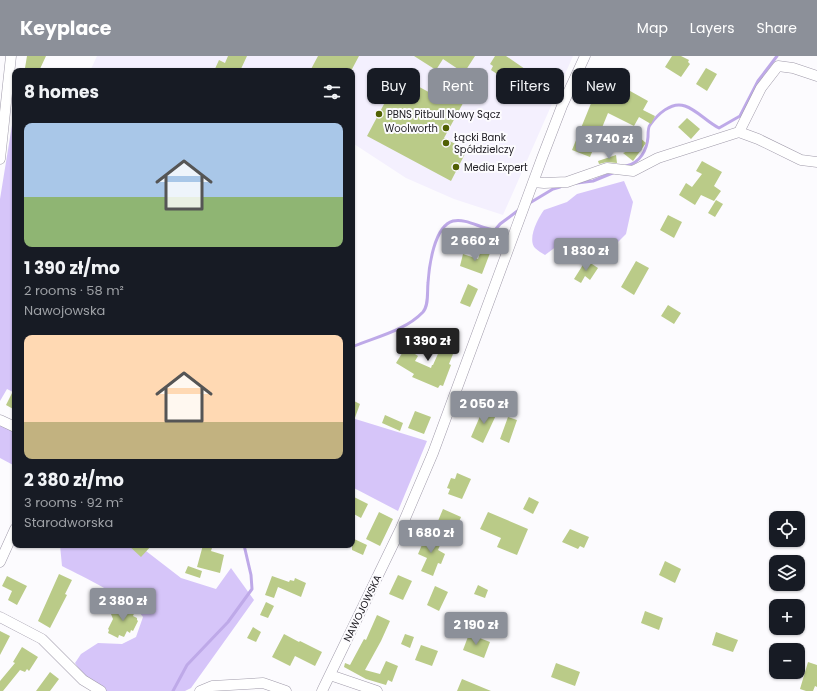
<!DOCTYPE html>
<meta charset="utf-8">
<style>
body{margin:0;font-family:Poppins,sans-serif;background:#20242c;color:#f1f3f6;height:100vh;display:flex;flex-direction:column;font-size:15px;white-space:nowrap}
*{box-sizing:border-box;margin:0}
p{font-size:13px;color:#9ea1a6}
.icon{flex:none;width:22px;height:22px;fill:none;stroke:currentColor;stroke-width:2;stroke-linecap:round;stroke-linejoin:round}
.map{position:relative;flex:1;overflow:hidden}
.sheet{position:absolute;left:12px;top:12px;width:343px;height:480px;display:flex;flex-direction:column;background:#171b24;border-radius:8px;box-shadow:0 1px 3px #0004}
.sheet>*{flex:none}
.hud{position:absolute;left:367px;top:12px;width:380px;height:36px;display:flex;gap:8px}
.controls{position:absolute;left:769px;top:455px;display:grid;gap:8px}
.controls a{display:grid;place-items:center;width:36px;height:36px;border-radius:8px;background:#171b24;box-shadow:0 1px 3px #0004;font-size:20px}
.price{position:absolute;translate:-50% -34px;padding:0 9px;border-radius:4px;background:#8c9099;color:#fff;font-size:13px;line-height:26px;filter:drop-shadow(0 1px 2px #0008)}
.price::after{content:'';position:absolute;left:50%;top:24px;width:12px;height:9px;margin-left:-6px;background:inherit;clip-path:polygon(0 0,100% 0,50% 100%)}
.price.current{background:#222;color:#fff}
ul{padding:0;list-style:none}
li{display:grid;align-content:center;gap:8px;height:212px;padding:0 12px}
li span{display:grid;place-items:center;height:124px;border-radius:8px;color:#555}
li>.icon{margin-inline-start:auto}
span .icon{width:72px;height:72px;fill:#fffc;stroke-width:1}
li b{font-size:17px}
h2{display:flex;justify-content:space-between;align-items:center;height:48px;padding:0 12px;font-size:17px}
.pill{padding:0 14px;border-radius:8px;background:#171b24;box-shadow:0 1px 3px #0004;font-size:14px;line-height:36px}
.pill.current{background:#8c9099;color:#fff}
header{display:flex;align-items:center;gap:24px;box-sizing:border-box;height:56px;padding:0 20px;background:#8c9099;color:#fff}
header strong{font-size:19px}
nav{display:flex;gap:22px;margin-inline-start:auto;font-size:14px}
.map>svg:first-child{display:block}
</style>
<header>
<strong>Keyplace</strong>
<nav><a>Map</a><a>Layers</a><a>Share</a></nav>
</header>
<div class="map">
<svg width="817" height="635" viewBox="0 0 817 635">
<rect width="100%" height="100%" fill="#fcfbfe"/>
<path fill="#f4f0fe" d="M97 0H573L503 159 454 143 406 122 354 88 352 90V15H90Z"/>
<path fill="#d6c5f9" d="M15 40V337L7 333 0 345V143L12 69Z
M624 125 633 146 626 178 600 204 561 187 545 199C542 197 538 195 535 192 527 183 538 162 544 154L567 146 577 138Z
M352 362 427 385 398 455 352 431Z
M0 369 15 375V410L0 402Z
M60 489H145L146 495 181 522 216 533 231 512 254 544 191 632 185 635H106L91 626 81 616 75 607 81 598 98 587 122 588 136 581 143 561C131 543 83 521 62 510Z"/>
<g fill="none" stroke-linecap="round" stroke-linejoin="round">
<path stroke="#bea9e8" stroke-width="3" d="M626 110C640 107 647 94 648 81 648 77 648 71 650 69 657 59 671 45 685 50 697 54 707 66 719 72L740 60 758 25 777 0
M577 127 593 125 615 116
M528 148 553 133 560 131
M352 291C375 281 405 275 423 256 429 249 427 236 428 227 429 211 434 170 453 165 467 162 481 173 495 174L500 168 520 153
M173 635 187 609 228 566 252 533 251 519 244 489"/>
</g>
<path fill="#bacb88" d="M27 0H46L39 15H32L25 12Z
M228 0H247L240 15H214L219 4 225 7Z
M318 0H359L351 15H310Z
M414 0H475L464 17 443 3 436 14Z
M495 0H506L525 13 514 29 491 14 493 10 490 8Z
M672 0H681L689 4 688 6 690 8 681 21 665 11Z
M706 12 717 18 707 35 696 28Z
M399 20 436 40 444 25 468 38 444 82 467 94 451 125 367 80Z
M605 21 648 45 643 54 655 60 651 68 639 61 634 70 608 57 590 101 572 94 592 45Z
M687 62 700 73 691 83 678 71Z
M633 76 646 87 633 105 623 97 628 95 622 90Z
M616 99 617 107 607 106 599 108 598 105Z
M702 105 722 116 714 130 721 135 714 145 701 139 695 149 679 139 686 127 692 131 702 118 696 115Z
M716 144 723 148 715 161 708 157Z
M668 159 682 166 674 182 660 174Z
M481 194 490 197 482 218 460 210 463 198 478 203Z
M586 204 598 212 590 224 585 220 581 227 574 223Z
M636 205 649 212 634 239 621 231Z
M468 228 478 233 470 251 460 247Z
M668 249 681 257 674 268 661 260Z
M415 276 425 282 415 298 418 300 415 305 431 312 432 309H433L445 282 457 288 449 308 451 309 443 330 440 329 438 332 412 321 414 318 396 307Z
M15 331V354L6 349Z
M352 344 360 348 353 367H352Z
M484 351 497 357 483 387 471 381Z
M415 355 431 361 424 378 408 372Z
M385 359 403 367 400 375 382 367Z
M508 361 517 364 509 387 500 383Z
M457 417 471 423 462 443 448 438 450 433 447 432 451 422 455 423Z
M352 440 368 448 361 462 352 457Z
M529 441 539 446 533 458 523 453Z
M443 453 461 461 456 473 438 465Z
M379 456 393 463 380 490 366 483Z
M488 456 528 473 517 499 497 491 501 482 480 473Z
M570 473 589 481 584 492 580 490 578 493 562 486Z
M427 477 442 484 438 494 445 498 441 508 438 507 433 520 421 515 427 502 418 498Z
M352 482 367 489 363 499 352 494Z
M128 489H152L141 501Z
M203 489 212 492 211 495 224 499 220 517 197 511Z
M665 505 681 513 675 527 659 519Z
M188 510 202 515 200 522 185 517Z
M59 518 72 524 65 538 67 539 50 572 38 565Z
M398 519 412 525 403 544 389 538Z
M7 520 27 530 17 549 8 544 12 535 2 530Z
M272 520 289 526 290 524 294 525 295 522 306 527 301 541 278 531 274 542 265 539Z
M478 529 488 534 485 542 474 538Z
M435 530 448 536 439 555 427 549Z
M266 546 274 550 268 562 260 559Z
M122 548 135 555 133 560 137 562V564L138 565 133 575 131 574 130 577 127 575 124 581 119 579 118 582 108 577 109 574 108 573 113 563 111 558 119 553Z
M645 555 663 562 659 574 641 567Z
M377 559 390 565 381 585 365 614 380 618 386 605 398 610 392 626 388 624 386 629 366 623 344 611 345 607 350 609 364 583 366 584Z
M253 571 261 576 256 586 247 582Z
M0 575 10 580 0 599Z
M716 576 738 584 733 596 712 589Z
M284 578 299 586 300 585 322 596 315 610 295 600 290 610 272 601Z
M405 578 414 581 410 592 401 588Z
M469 578 490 586 484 602 463 594Z
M421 589 438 595 432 610 415 604Z
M22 591 38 601 29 615 27 613 25 616 20 614 3 635H0V625L15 607 13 606Z
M808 606 817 609V631L815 630 813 635H806L800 633Z
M556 607 580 616 575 630 551 621Z
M50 616 59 623 50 635H36Z
M462 623 491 635H457Z"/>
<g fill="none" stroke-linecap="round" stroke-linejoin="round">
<defs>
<path id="minor" d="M739 76 758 83 801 104 817 106
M0 103 11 0
M533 126 544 127 567 126 607 112 633 115 658 102 739 76 761 32 778 10 793 12 817 20
M0 364 15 371
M0 506 15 473
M0 561 42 583 83 624 101 635
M330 619 377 635
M200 635 212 630 263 627 286 635
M322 635 401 472 433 397 542 102 562 50 585 0"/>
</defs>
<use href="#minor" stroke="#a09baa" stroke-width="11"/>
<use href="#minor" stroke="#fff" stroke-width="10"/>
</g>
<g fill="#516104" stroke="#fcfbfe" stroke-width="1.5">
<circle cx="379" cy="58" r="4"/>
<circle cx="446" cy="72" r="4"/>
<circle cx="446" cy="87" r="4"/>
<circle cx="456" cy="111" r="4"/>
</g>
<g text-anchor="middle" stroke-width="4" stroke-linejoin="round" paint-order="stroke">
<g font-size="10" fill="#1d1b21" stroke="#fcfbfe" text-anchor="start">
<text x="387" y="62">PBNS Pitbull Nowy Sącz</text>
<text x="438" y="76" text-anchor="end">Woolworth</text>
<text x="454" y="85">Łącki Bank<tspan x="454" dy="12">Spółdzielczy</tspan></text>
<text x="464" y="115">Media Expert</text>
</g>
<g font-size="10" fill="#1d1b21" stroke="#fcfbfe">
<text transform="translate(362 552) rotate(-64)" y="4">NAWOJOWSKA</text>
</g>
</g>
</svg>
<div class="controls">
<a><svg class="icon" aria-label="locate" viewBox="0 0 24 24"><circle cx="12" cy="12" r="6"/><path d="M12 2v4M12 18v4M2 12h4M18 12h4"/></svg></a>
<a><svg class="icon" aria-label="layers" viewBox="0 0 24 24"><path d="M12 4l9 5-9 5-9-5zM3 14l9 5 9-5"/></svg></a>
<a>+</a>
<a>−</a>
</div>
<b class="price" style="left:609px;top:104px">3 740 zł</b>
<b class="price" style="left:475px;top:206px">2 660 zł</b>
<b class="price" style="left:586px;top:216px">1 830 zł</b>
<b class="price current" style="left:428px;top:306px">1 390 zł</b>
<b class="price" style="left:484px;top:369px">2 050 zł</b>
<b class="price" style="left:431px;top:498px">1 680 zł</b>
<b class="price" style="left:123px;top:566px">2 380 zł</b>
<b class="price" style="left:476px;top:590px">2 190 zł</b>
<div class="hud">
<a class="pill">Buy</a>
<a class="pill current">Rent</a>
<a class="pill">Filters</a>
<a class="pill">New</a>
</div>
<section class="sheet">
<h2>8 homes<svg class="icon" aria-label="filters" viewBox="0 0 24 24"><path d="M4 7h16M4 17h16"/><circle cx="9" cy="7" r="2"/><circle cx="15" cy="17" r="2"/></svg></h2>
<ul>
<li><span style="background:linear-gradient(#a9c7e8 60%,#8fb573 0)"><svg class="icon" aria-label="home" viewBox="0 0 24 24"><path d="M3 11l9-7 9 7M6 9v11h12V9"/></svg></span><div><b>1 390 zł/mo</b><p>2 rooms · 58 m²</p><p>Nawojowska</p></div></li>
<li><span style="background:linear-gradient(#ffd9b3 70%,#c2b280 0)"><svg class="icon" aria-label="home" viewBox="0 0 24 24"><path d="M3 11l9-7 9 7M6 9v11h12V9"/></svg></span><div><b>2 380 zł/mo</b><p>3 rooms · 92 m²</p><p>Starodworska</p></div></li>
</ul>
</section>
</div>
